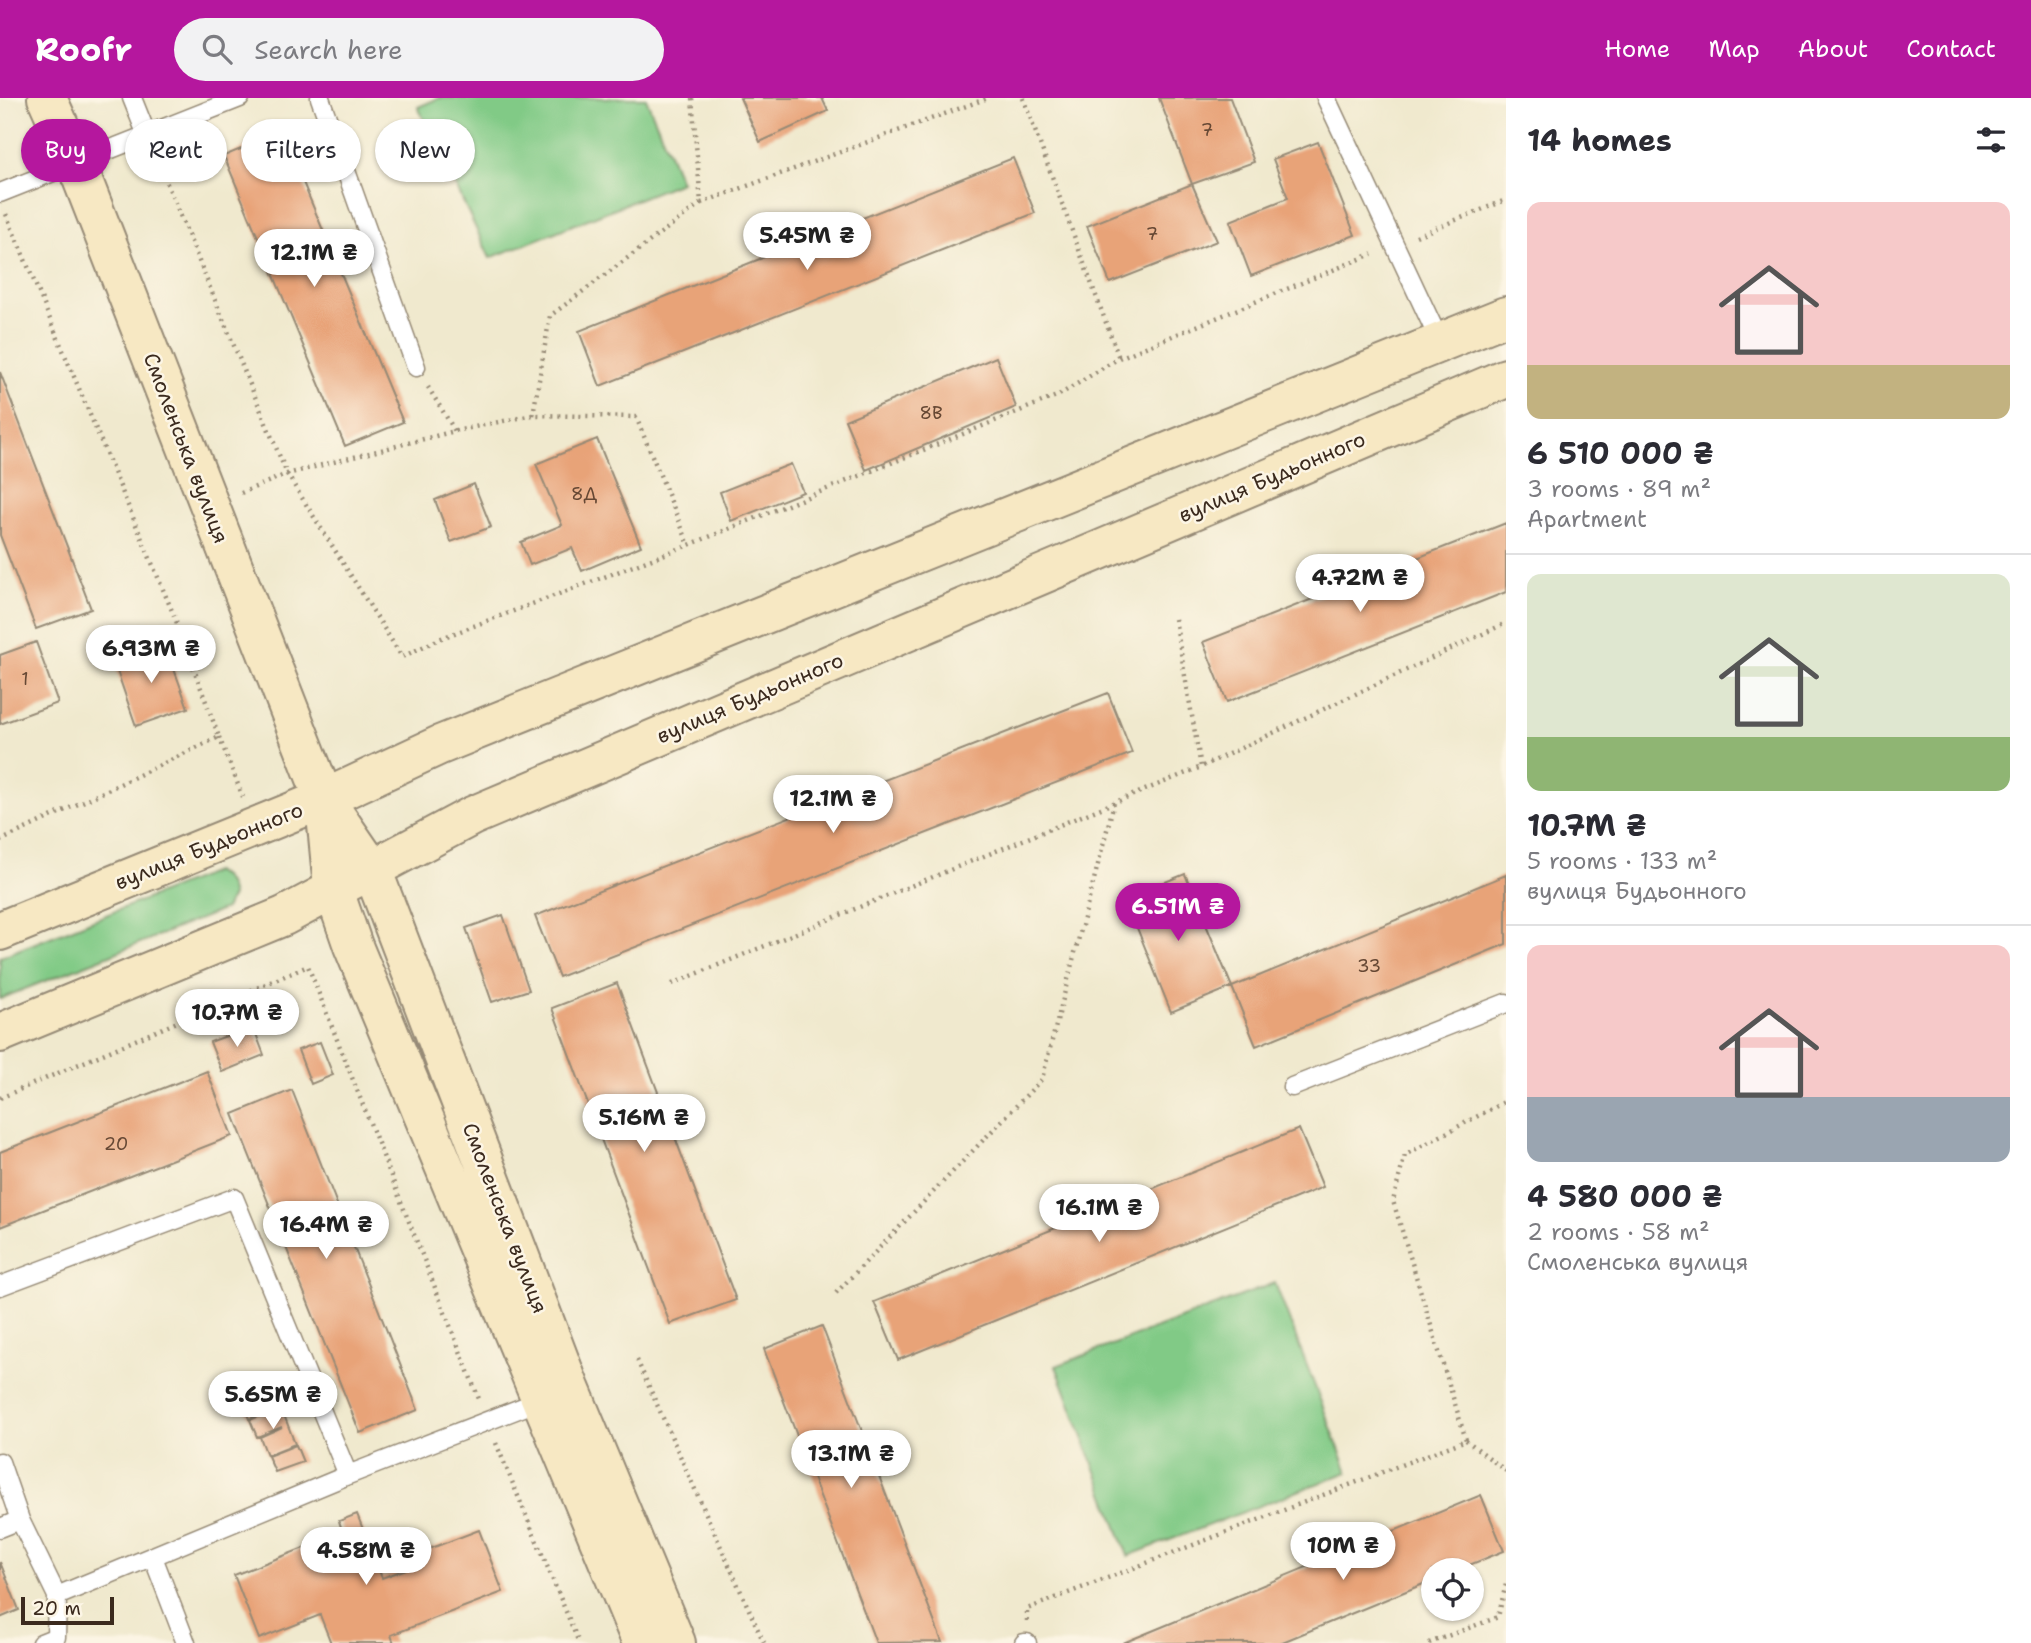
<!DOCTYPE html>
<meta charset="utf-8">
<style>
body{margin:0;font-family:"Shantell Sans",sans-serif;background:#f2f2f3;color:#2b2b33;height:100vh;display:flex;flex-direction:column;font-size:26px;white-space:nowrap}
*{box-sizing:border-box;margin:0}
p{font-size:23px;color:#7c7c81}
.icon{flex:none;width:38px;height:38px;fill:none;stroke:currentColor;stroke-width:2;stroke-linecap:round;stroke-linejoin:round}
.map{position:relative;flex:1;overflow:hidden}
.side{display:flex;flex-direction:column;background:#fff;width:525px}
.side>*{flex:none}
.top-card{position:absolute;left:21px;top:21px;width:665px;height:63px;display:flex;gap:14px}
.controls{position:absolute;left:1421px;top:1460px;display:grid;gap:14px}
.controls a{display:grid;place-items:center;width:63px;height:63px;border-radius:50%;background:#fff;box-shadow:0 2px 5px #0004;font-size:35px}
.scale{position:absolute;left:21px;bottom:18px;width:93px;box-sizing:border-box;padding-left:7px;border:4px solid #3b2a1e;border-top:0;font-size:19px;line-height:24px;white-space:nowrap;color:#3b2a1e;-webkit-text-stroke:5px #fcf5e5;paint-order:stroke}
.price{position:absolute;translate:-50% -60px;padding:0 16px;border-radius:24px;background:#fff;color:#222;font-size:23px;line-height:46px;filter:drop-shadow(0 2px 4px #0008)}
.price::after{content:'';position:absolute;left:50%;top:42px;width:21px;height:16px;margin-left:-10px;background:inherit;clip-path:polygon(0 0,100% 0,50% 100%)}
.price.current{background:#b5179e;color:#fff}
ul{padding:0;list-style:none}
li{display:grid;align-content:center;gap:14px;height:371px;padding:0 21px}
li+li{border-top:2px solid #e1e1e2}
li span{display:grid;place-items:center;height:217px;border-radius:14px;color:#555}
li>.icon{margin-inline-start:auto}
span .icon{width:126px;height:126px;fill:#fffc;stroke-width:1}
li b{font-size:30px}
h2{display:flex;justify-content:space-between;align-items:center;height:84px;padding:0 21px;font-size:30px}
.pill{padding:0 24px;border-radius:32px;background:#fff;box-shadow:0 2px 5px #0004;font-size:24px;line-height:63px}
.pill.current{background:#b5179e;color:#fff}
header{display:flex;align-items:center;gap:42px;box-sizing:border-box;height:98px;padding:0 35px;background:#b5179e;color:#fff}
header strong{font-size:33px}
nav{display:flex;gap:38px;margin-inline-start:auto;font-size:24px}
.search{width:490px;height:63px;background:#f2f2f3;display:flex;align-items:center;gap:18px;box-sizing:border-box;padding:0 24px;border-radius:38px;color:#7c7c81;font-size:26px}
main{display:flex;flex:1;min-height:0}
.map>svg:first-child{display:block}
</style>
<header>
<strong>Roofr</strong>
<div class="search"><svg class="icon" aria-label="search" viewBox="0 0 24 24"><circle cx="10" cy="10" r="6"/><path d="M15 15l6 6"/></svg>Search here</div>
<nav><a>Home</a><a>Map</a><a>About</a><a>Contact</a></nav>
</header>
<main>
<div class="map">
<svg width="1506" height="1545" viewBox="0 0 1506 1545">
<rect width="100%" height="100%" fill="#fcf5e5"/>
<filter id="ink" filterUnits="userSpaceOnUse"><feTurbulence type="fractalNoise" baseFrequency=".0143" numOctaves="2"/><feDisplacementMap in="SourceGraphic" scale="14" xChannelSelector="R" yChannelSelector="G"/><feConvolveMatrix kernelMatrix="1 2 1 2 8 2 1 2 1" color-interpolation-filters="sRGB"/></filter>
<filter id="wash" filterUnits="userSpaceOnUse"><feTurbulence type="fractalNoise" baseFrequency=".00686" numOctaves="4" result="noise"/><feDisplacementMap in="SourceGraphic" scale="28" xChannelSelector="R" yChannelSelector="G"/><feGaussianBlur stdDeviation="1.57" result="paint"/><feColorMatrix in="noise" values="0 0 0 0 0 0 0 0 0 0 0 0 0 0 0 0 0 1.4 0 .05"/><feComposite in="paint" operator="in"/></filter>
<g filter="url(#wash)">
<rect width="100%" height="100%" fill="#f0e9ce"/>
<path fill="#81ca86" stroke="#5e7a52" stroke-width="2" d="M439 0H646L681 84 490 160 418 9Z
M214 774C226 778 229 786 232 798L225 811 0 901V859Z
M1275 1185 1348 1374 1128 1458 1056 1268Z"/>
<g id="blocks">
<path fill="#e8a378" d="M740 0H822L828 13 760 44Z
M1159 0H1230L1254 64 1192 86Z
M282 34 403 324 345 348 224 58Z
M1318 44 1355 137 1251 178 1230 123 1288 100 1273 61Z
M1013 60 1035 115 600 288 579 233Z
M1192 86 1217 143 1110 185 1087 128Z
M996 259 1016 309 866 372 845 322Z
M0 274 91 511 36 531 0 437Z
M597 341 641 448 582 473 572 450 530 467 521 444 562 427 536 366Z
M791 366 803 394 731 423 720 394Z
M474 386 491 429 451 444 435 402Z
M1506 425V494L1227 604 1203 544Z
M36 544 58 605 0 626V557Z
M165 546 188 610 136 628 114 564Z
M1108 595 1132 655 559 879 535 818Z
M1185 776 1232 889 1171 914 1125 800Z
M1506 777V846L1256 948 1232 889Z
M503 817 529 892 492 904 466 830Z
M617 885 736 1202 670 1226 552 910Z
M253 928 264 957 222 974 210 944Z
M320 944 333 977 311 986 298 952Z
M207 973 232 1038 0 1129V1054Z
M292 992 418 1312 360 1335 233 1016Z
M1299 1031 1323 1089 898 1262 874 1204Z
M822 1228 942 1544 876 1545 764 1251Z
M274 1291 281 1308 249 1321 242 1304Z
M281 1309 295 1346 267 1357 260 1339 282 1329 257 1339 250 1322Z
M296 1347 303 1364 275 1374 268 1358Z
M1481 1397 1504 1453 1457 1472H1433V1482L1280 1545H1123Z
M357 1416 382 1480 412 1469 408 1459 479 1432 503 1494 391 1537 394 1545H331L320 1517 259 1541 234 1477 343 1435 339 1423Z
M0 1464 19 1512 0 1520Z"/>
</g>
</g>
<g filter="url(#ink)">
<use href="#blocks" fill-opacity="0" stroke="#968a76" stroke-width="2"/>
<g fill="none" stroke-linecap="round" stroke-linejoin="round">
<defs>
<path id="lane" d="M132 0 146 35
M320 0 416 269
M1326 0 1441 246
M0 95 240 0
M1292 989 1506 905
M0 1188 234 1100 348 1377
M0 1364 20 1422 57 1498
M0 1430 20 1422
M153 1459 186 1545
M41 1545 56 1539 57 1498 348 1377 544 1301
M1024 1545H1027"/>
<path id="secondary" d="M47 0 76 65 324 701 372 771 570 1290 676 1545
M325 706 333 790 353 848 642 1545
M0 833 324 701 440 647 1506 218
M0 935 284 818 472 718 1506 280"/>
</defs>
<use href="#lane" stroke="#968a76" stroke-width="21"/>
<use href="#secondary" stroke="#968a76" stroke-width="42"/>
<path stroke="#968a76" stroke-width="4.5" stroke-dasharray="2 5" stroke-linecap="butt" d="M1023 0 1119 260
M156 59 287 376 402 559 439 541 689 447 1059 297 1119 260 1372 156
M701 105 988 0
M1416 138 1506 102
M533 317 550 218 701 105 692 0
M455 333 533 317 636 319 689 447
M241 395 287 376 455 333 428 289
M1175 521 1201 669
M219 639 243 699
M0 743 219 639 175 520 6 116
M672 886 1201 669 1506 525
M0 1000 308 868 479 1301
M836 1195 1042 981 1114 705
M637 1262 764 1545
M1466 1342 1506 1373
M496 1345 579 1545
M1027 1523V1511L1466 1342 1393 1103 1405 1057 1506 1003
M1429 1545 1498 1519 1506 1486"/>
<use href="#lane" stroke="#fff" stroke-width="18"/>
<use href="#secondary" stroke="#f7e8c3" stroke-width="38"/>
</g>
</g>
<g text-anchor="middle" stroke-width="5" stroke-linejoin="round" paint-order="stroke">
<g font-size="18" fill="#664834">
<text x="1207" y="38">7</text>
<text x="1152" y="142">7</text>
<text x="931" y="321">8В</text>
<text x="584" y="402">8Д</text>
<text x="25" y="587">1</text>
<text x="1369" y="874">33</text>
<text x="116" y="1052">20</text>
</g>
<g font-size="21" fill="#3b2a1e" stroke="#fcf5e5">
<text transform="translate(186 350) rotate(69)" y="7">Смоленська вулиця</text>
<text transform="translate(1272 379) rotate(-23)" y="7">вулиця Будьонного</text>
<text transform="translate(750 600) rotate(-23)" y="7">вулиця Будьонного</text>
<text transform="translate(209 748) rotate(-22)" y="7">вулиця Будьонного</text>
<text transform="translate(505 1120) rotate(69)" y="7">Смоленська вулиця</text>
</g>
</g>
</svg>
<div class="controls">
<a><svg class="icon" aria-label="locate" viewBox="0 0 24 24"><circle cx="12" cy="12" r="6"/><path d="M12 2v4M12 18v4M2 12h4M18 12h4"/></svg></a>
</div>
<div class="scale">20 m</div>
<b class="price" style="left:807px;top:174px">5.45M ₴</b>
<b class="price" style="left:314px;top:191px">12.1M ₴</b>
<b class="price" style="left:1360px;top:516px">4.72M ₴</b>
<b class="price" style="left:151px;top:587px">6.93M ₴</b>
<b class="price" style="left:833px;top:737px">12.1M ₴</b>
<b class="price current" style="left:1178px;top:845px">6.51M ₴</b>
<b class="price" style="left:237px;top:951px">10.7M ₴</b>
<b class="price" style="left:644px;top:1056px">5.16M ₴</b>
<b class="price" style="left:1099px;top:1146px">16.1M ₴</b>
<b class="price" style="left:326px;top:1163px">16.4M ₴</b>
<b class="price" style="left:273px;top:1333px">5.65M ₴</b>
<b class="price" style="left:851px;top:1392px">13.1M ₴</b>
<b class="price" style="left:1343px;top:1484px">10M ₴</b>
<b class="price" style="left:366px;top:1489px">4.58M ₴</b>
<div class="top-card">
<a class="pill current">Buy</a>
<a class="pill">Rent</a>
<a class="pill">Filters</a>
<a class="pill">New</a>
</div>
</div>
<section class="side">
<h2>14 homes<svg class="icon" aria-label="filters" viewBox="0 0 24 24"><path d="M4 7h16M4 17h16"/><circle cx="9" cy="7" r="2"/><circle cx="15" cy="17" r="2"/></svg></h2>
<ul>
<li><span style="background:linear-gradient(#f6c9c9 75%,#c2b280 0)"><svg class="icon" aria-label="home" viewBox="0 0 24 24"><path d="M3 11l9-7 9 7M6 9v11h12V9"/></svg></span><div><b>6 510 000 ₴</b><p>3 rooms · 89 m²</p><p>Apartment</p></div></li>
<li><span style="background:linear-gradient(#dfe7d0 75%,#8fb573 0)"><svg class="icon" aria-label="home" viewBox="0 0 24 24"><path d="M3 11l9-7 9 7M6 9v11h12V9"/></svg></span><div><b>10.7M ₴</b><p>5 rooms · 133 m²</p><p>вулиця Будьонного</p></div></li>
<li><span style="background:linear-gradient(#f6c9c9 70%,#9aa5b1 0)"><svg class="icon" aria-label="home" viewBox="0 0 24 24"><path d="M3 11l9-7 9 7M6 9v11h12V9"/></svg></span><div><b>4 580 000 ₴</b><p>2 rooms · 58 m²</p><p>Смоленська вулиця</p></div></li>
</ul>
</section>
</main>
